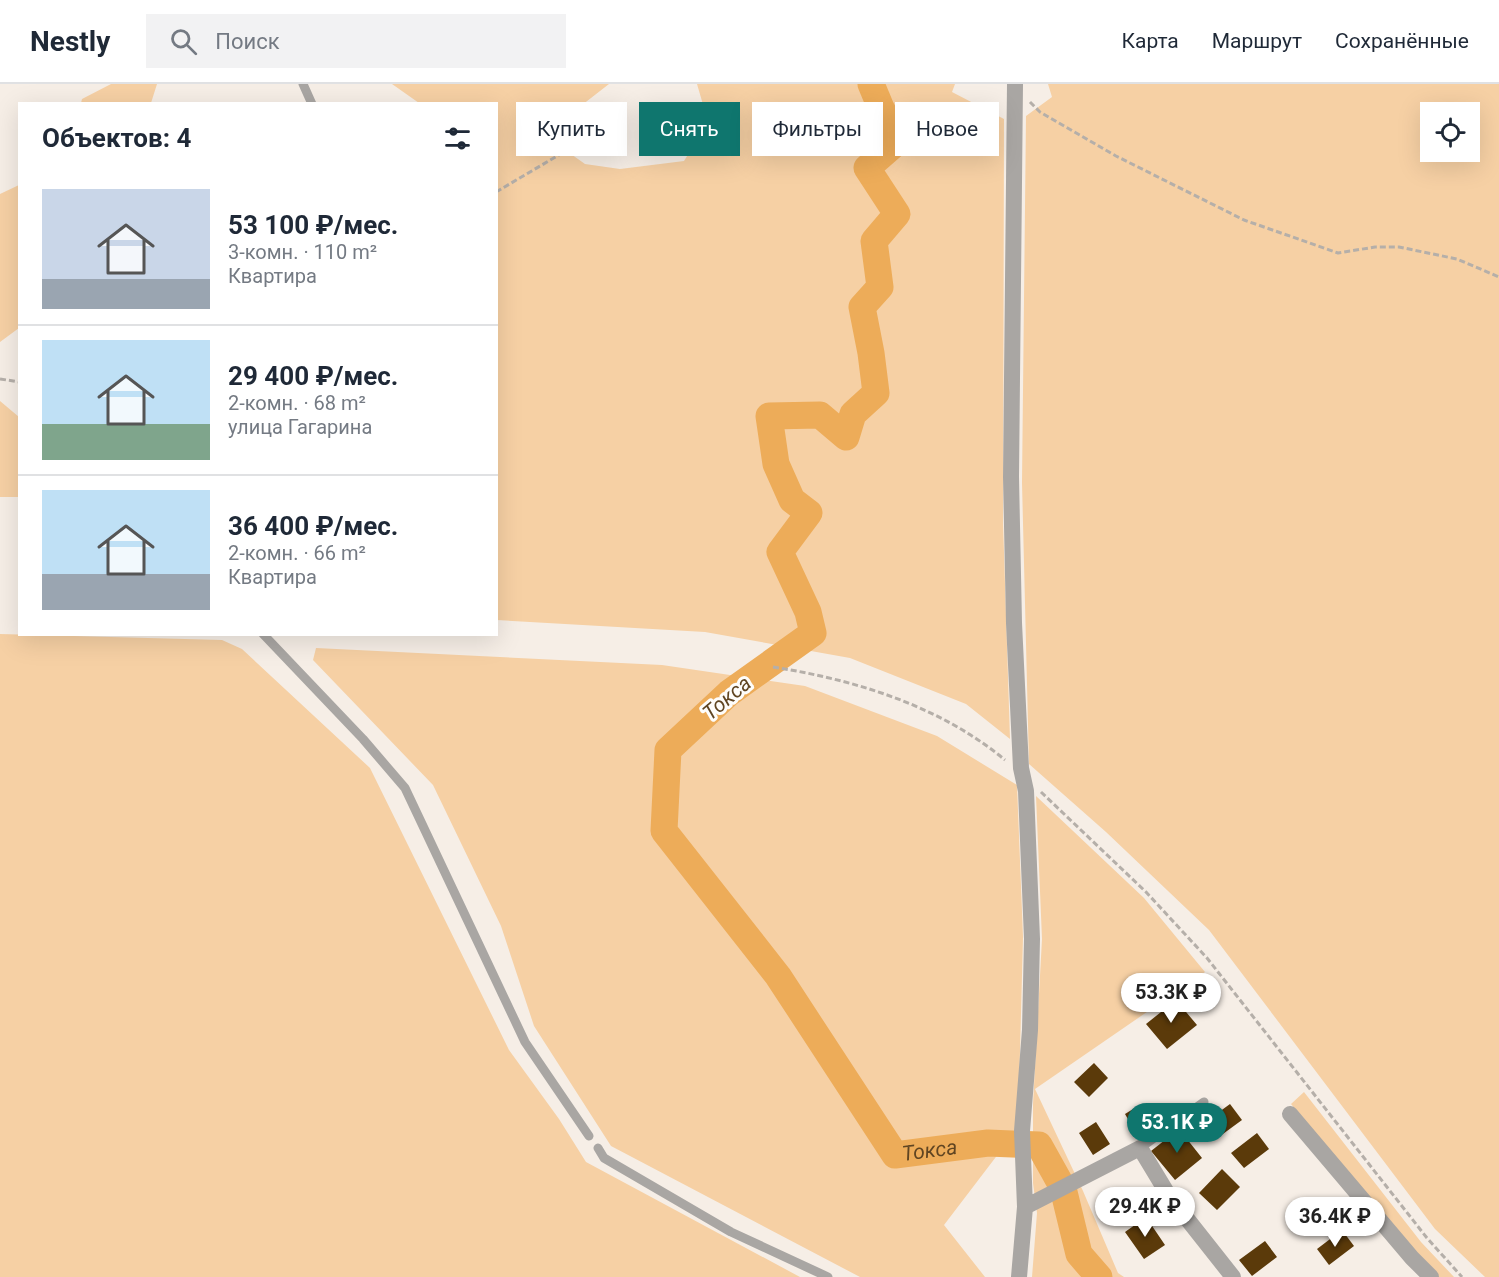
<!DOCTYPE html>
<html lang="ru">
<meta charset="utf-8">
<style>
body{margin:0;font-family:Roboto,sans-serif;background:#f2f2f3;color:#1f2937;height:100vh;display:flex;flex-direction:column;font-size:22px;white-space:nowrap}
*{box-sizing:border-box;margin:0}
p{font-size:20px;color:#747a83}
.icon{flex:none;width:33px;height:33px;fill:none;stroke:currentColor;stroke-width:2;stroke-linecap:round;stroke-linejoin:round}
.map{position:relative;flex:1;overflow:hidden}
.panel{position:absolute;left:18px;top:18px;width:480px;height:534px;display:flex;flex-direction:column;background:#fff;border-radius:0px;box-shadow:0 6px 24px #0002}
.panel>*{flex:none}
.hud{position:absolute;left:516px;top:18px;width:570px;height:54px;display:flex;gap:12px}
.tools{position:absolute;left:1420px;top:18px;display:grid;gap:12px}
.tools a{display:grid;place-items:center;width:60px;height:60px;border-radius:0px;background:#fff;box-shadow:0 6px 24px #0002;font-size:30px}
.price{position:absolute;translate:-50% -51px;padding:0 14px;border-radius:21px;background:#fff;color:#222;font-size:20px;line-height:39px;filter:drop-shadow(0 2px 3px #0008)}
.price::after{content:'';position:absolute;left:50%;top:36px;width:18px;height:14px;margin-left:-9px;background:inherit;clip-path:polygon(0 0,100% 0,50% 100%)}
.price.selected{background:#0f766e;color:#fff}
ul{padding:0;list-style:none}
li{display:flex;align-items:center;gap:18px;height:150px;padding:0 24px}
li+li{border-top:2px solid #e0e1e3}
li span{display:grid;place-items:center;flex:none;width:168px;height:120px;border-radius:0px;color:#555}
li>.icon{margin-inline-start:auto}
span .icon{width:72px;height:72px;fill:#fffc;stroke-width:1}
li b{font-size:26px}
h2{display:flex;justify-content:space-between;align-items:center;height:72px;padding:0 24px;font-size:26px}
.chip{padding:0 21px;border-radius:0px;background:#fff;box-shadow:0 6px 24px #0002;font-size:21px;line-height:54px}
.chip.selected{background:#0f766e;color:#fff}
header{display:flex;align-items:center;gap:36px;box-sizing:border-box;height:84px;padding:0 30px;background:#fff;border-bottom:2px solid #e0e1e3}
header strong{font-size:28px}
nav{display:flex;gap:33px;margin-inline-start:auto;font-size:21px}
.search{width:420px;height:54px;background:#f2f2f3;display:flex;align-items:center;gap:15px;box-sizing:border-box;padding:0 21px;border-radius:0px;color:#747a83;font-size:22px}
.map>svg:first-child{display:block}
</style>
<header>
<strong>Nestly</strong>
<div class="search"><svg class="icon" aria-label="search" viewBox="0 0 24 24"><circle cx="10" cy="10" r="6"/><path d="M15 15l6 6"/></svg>Поиск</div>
<nav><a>Карта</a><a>Маршрут</a><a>Сохранённые</a></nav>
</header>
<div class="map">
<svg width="1499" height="1193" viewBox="0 0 1499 1193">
<rect width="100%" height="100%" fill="#f6eee6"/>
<path fill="#f6d0a4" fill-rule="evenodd" d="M111 0H157L151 19H81L82 15Z
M392 0H609L573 28 554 58 585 80 620 85 684 77 699 53 704 24 697 0H955L952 8 1004 35 1003 438 1010 655 966 620 850 574 705 548 497 536 496 20 419 19Z
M1048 0H1499V1193H1485L1435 1145 1209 846 1106 748 1029 680 1022 399 1026 32 1052 13ZM1431 28H1470V68H1431Z
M19 101V244L0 258V110Z
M0 317 19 333V413H0Z
M0 550 222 556 242 565 370 684 509 966 559 1035 586 1078 800 1193H0Z
M316 564 662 581 805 602 937 652 1017 701 1023 853 1018 1044 944 1141 985 1193H860L611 1062 534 942 501 842 433 701 313 576Z
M1036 712 1144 814 1205 888 1035 1005 1083 1107 1118 1189 1124 1193H1032L1037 1129 1033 1099V1020L1042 855Z
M1304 1008 1421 1158 1454 1193H1437L1426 1182 1291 1020Z"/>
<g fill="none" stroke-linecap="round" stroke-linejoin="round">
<path stroke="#edac59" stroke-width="27" id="s1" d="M871 0 881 24 899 56 867 84 897 130 874 157 880 203 862 223 871 269 876 309 853 330 846 353 820 331 769 332 776 380 792 416 809 429 780 468 808 528 813 549 729 609 668 666 664 747 778 892 895 1071 988 1059 1039 1061 1063 1104 1079 1170 1099 1193"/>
</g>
<path fill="#5b3a0a" d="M1176 916 1197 941 1167 965 1146 940Z
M1094 979 1108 994 1089 1013 1074 998Z
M1230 1020 1242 1036 1216 1055 1204 1039Z
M1138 1022 1149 1041 1136 1049 1125 1030Z
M1096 1038 1110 1060 1093 1071 1079 1049Z
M1179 1045 1202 1074 1175 1096 1151 1067Z
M1257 1049 1269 1065 1244 1084 1231 1069Z
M1222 1085 1240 1103 1217 1126 1199 1109Z
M1140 1104 1154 1118 1144 1128 1130 1114Z
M1146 1133 1165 1161 1144 1175 1125 1148Z
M1342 1146 1354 1162 1329 1181 1317 1165Z
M1265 1157 1277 1173 1252 1192 1239 1176Z"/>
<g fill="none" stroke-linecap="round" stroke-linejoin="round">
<path stroke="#b5afa9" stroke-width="3" stroke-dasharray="6 3" stroke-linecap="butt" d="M1030 18 1040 28 1116 72 1244 136 1338 169 1375 163H1399L1457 175 1499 193
M496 108 569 65
M0 295 20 298
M773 583C856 596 940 622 1005 676
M1041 708 1146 808 1207 874 1427 1154 1462 1193"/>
<path stroke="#a9a6a3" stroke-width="9" d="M303 0 312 20
M263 550 363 655 405 704 525 958 589 1052
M598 1064 604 1074 731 1148 828 1193
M1140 1064 1204 1018"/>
<path stroke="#a9a6a3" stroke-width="16" d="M1015 0 1011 393 1014 539 1021 684 1026 707 1032 855 1030 946 1022 1047 1025 1123 1019 1193
M1290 1030 1412 1174 1431 1193
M1025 1123 1140 1064 1169 1112 1233 1193"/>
</g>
<g text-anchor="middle" stroke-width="6" stroke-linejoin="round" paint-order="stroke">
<g font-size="21" font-style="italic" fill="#604522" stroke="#fefdfb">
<text transform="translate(727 614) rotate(-40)" y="7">Токса</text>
<text dy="7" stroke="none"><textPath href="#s1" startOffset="1443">Токса</textPath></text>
</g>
</g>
</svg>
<div class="tools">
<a><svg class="icon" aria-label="locate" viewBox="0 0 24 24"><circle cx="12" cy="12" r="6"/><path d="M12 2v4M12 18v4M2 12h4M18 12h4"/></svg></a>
</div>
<b class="price" style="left:1171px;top:940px">53.3K ₽</b>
<b class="price selected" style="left:1177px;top:1070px">53.1K ₽</b>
<b class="price" style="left:1145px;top:1154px">29.4K ₽</b>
<b class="price" style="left:1335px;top:1164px">36.4K ₽</b>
<div class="hud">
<a class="chip">Купить</a>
<a class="chip selected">Снять</a>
<a class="chip">Фильтры</a>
<a class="chip">Новое</a>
</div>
<section class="panel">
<h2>Объектов: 4<svg class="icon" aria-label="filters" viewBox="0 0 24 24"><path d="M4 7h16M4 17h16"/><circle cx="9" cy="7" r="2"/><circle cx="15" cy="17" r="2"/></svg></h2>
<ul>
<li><span style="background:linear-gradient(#c9d6e8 75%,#9aa5b1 0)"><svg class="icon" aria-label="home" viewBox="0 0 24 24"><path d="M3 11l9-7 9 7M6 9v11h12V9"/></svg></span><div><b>53 100 ₽/мес.</b><p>3-комн. · 110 m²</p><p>Квартира</p></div></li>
<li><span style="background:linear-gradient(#bfe0f5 70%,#7fa58c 0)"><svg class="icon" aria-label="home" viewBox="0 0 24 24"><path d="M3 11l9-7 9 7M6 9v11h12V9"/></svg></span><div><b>29 400 ₽/мес.</b><p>2-комн. · 68 m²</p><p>улица Гагарина</p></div></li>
<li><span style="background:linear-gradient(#bfe0f5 70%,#9aa5b1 0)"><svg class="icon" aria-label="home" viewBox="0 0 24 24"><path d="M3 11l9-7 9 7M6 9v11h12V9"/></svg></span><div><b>36 400 ₽/мес.</b><p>2-комн. · 66 m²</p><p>Квартира</p></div></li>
</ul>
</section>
</div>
